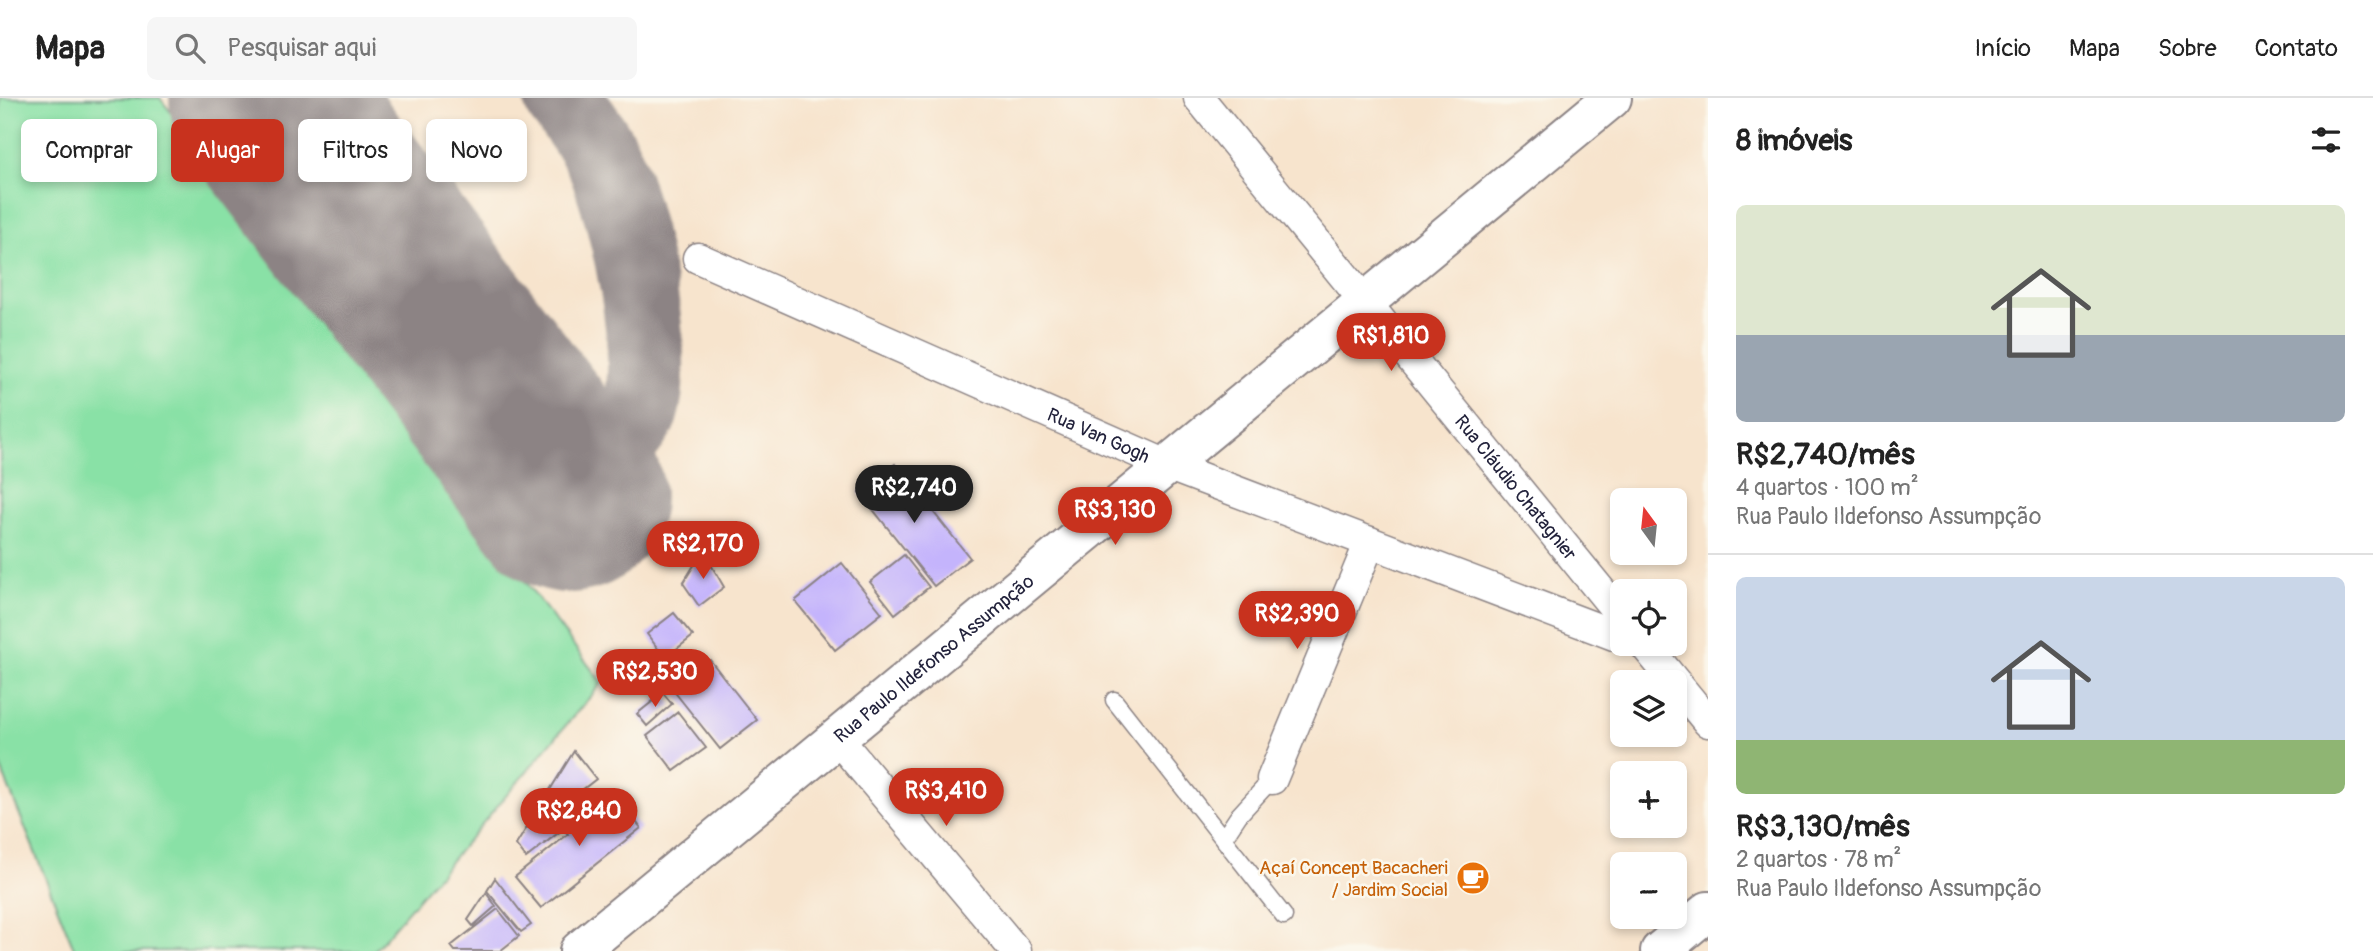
<!DOCTYPE html>
<html lang="pt">
<meta charset="utf-8">
<style>
body{margin:0;font-family:Pangolin,sans-serif;background:#f6f6f6;color:#222;height:100vh;display:flex;flex-direction:column;font-size:26px;white-space:nowrap}
*{box-sizing:border-box;margin:0}
p{font-size:23px;color:#767676}
.icon{flex:none;width:38px;height:38px;fill:none;stroke:currentColor;stroke-width:2;stroke-linecap:round;stroke-linejoin:round}
.map{position:relative;flex:1;overflow:hidden}
.sheet{display:flex;flex-direction:column;background:#fff;width:665px}
.sheet>*{flex:none}
.hud{position:absolute;left:21px;top:21px;width:665px;height:63px;display:flex;gap:14px}
.needle{width:46px;rotate:345deg}
.tools{position:absolute;left:1610px;top:390px;display:grid;gap:14px}
.tools a{display:grid;place-items:center;width:77px;height:77px;border-radius:10px;background:#fff;box-shadow:0 4px 10px #0003;font-size:35px}
.price{position:absolute;translate:-50% -60px;padding:0 16px;border-radius:24px;background:#c8321e;color:#fff;font-size:23px;line-height:46px;filter:drop-shadow(0 2px 4px #0008)}
.price::after{content:'';position:absolute;left:50%;top:42px;width:21px;height:16px;margin-left:-10px;background:inherit;clip-path:polygon(0 0,100% 0,50% 100%)}
.price.selected{background:#222;color:#fff}
ul{padding:0;list-style:none}
li{display:grid;align-content:center;gap:14px;height:371px;padding:0 28px}
li+li{border-top:2px solid #e0e0e0}
li span{display:grid;place-items:center;height:217px;border-radius:10px;color:#555}
li>.icon{margin-inline-start:auto}
span .icon{width:126px;height:126px;fill:#fffc;stroke-width:1}
li b{font-size:30px}
h2{display:flex;justify-content:space-between;align-items:center;height:84px;padding:0 28px;font-size:30px}
.pill{padding:0 24px;border-radius:10px;background:#fff;box-shadow:0 4px 10px #0003;font-size:24px;line-height:63px}
.pill.selected{background:#c8321e;color:#fff}
header{display:flex;align-items:center;gap:42px;box-sizing:border-box;height:98px;padding:0 35px;background:#fff;border-bottom:2px solid #e0e0e0}
header strong{font-size:33px}
nav{display:flex;gap:38px;margin-inline-start:auto;font-size:24px}
.search{width:490px;height:63px;background:#f6f6f6;display:flex;align-items:center;gap:18px;box-sizing:border-box;padding:0 24px;border-radius:10px;color:#767676;font-size:26px}
main{display:flex;flex:1;min-height:0}
.map>svg:first-child{display:block}
</style>
<header>
<strong>Mapa</strong>
<div class="search"><svg class="icon" aria-label="search" viewBox="0 0 24 24"><circle cx="10" cy="10" r="6"/><path d="M15 15l6 6"/></svg>Pesquisar aqui</div>
<nav><a>Início</a><a>Mapa</a><a>Sobre</a><a>Contato</a></nav>
</header>
<main>
<div class="map">
<svg width="1708" height="853" viewBox="0 0 1708 853">
<rect width="100%" height="100%" fill="#fbf7ec"/>
<filter id="ink" filterUnits="userSpaceOnUse"><feTurbulence type="fractalNoise" baseFrequency=".0143" numOctaves="2"/><feDisplacementMap in="SourceGraphic" scale="14" xChannelSelector="R" yChannelSelector="G"/><feConvolveMatrix kernelMatrix="1 2 1 2 8 2 1 2 1" color-interpolation-filters="sRGB"/></filter>
<filter id="wash" filterUnits="userSpaceOnUse"><feTurbulence type="fractalNoise" baseFrequency=".00686" numOctaves="4" result="noise"/><feDisplacementMap in="SourceGraphic" scale="28" xChannelSelector="R" yChannelSelector="G"/><feGaussianBlur stdDeviation="1.57" result="paint"/><feColorMatrix in="noise" values="0 0 0 0 0 0 0 0 0 0 0 0 0 0 0 0 0 1.4 0 .05"/><feComposite in="paint" operator="in"/></filter>
<g filter="url(#wash)">
<rect width="100%" height="100%" fill="#f7e4cd"/>
<path fill="#89e1a6" stroke="#568270" stroke-width="2" d="M0 0H160L602 585 374 853H75L0 668Z"/>
<g fill="none" stroke-linecap="round" stroke-linejoin="round">
<path stroke="#8c8384" stroke-width="77" d="M562 0C577 19 600 50 608 72 629 127 658 257 640 313 635 330 584 382 569 399"/>
<path stroke="#8c8384" stroke-width="192" d="M265 0 569 399"/>
</g>
<g id="blocks">
<path fill="#c4b4fc" d="M895 366 970 460 934 488 859 394Z
M703 453 724 489 699 508 683 485Z
M904 457 929 489 895 516 870 484Z
M842 465 882 515 835 552 795 503Z
M674 515 693 538 665 560 647 536Z
M710 562 757 622 720 651 673 592Z
M663 595 672 606 647 628 637 616Z
M678 614 706 650 674 673 647 638Z
M574 653 596 681 550 717 562 732 526 760 516 747Z
M610 691 641 730 541 810 515 779 568 736 562 729Z
M495 780 531 827 521 834 487 793Z
M486 795 496 808 473 828 468 822Z
M498 811 519 838 500 853H455L451 848Z"/>
</g>
</g>
<g filter="url(#ink)">
<use href="#blocks" fill-opacity="0" stroke="#8c8384" stroke-width="2"/>
<g fill="none" stroke-linecap="round" stroke-linejoin="round">
<defs>
<path id="service" d="M1114 602 1284 818
M1223 741 1239 717 1272 681"/>
<g id="minor">
<path id="s1" d="M1199 0 1622 519"/>
<path id="s2" d="M698 160 1167 367 1622 540"/>
<path d="M1644 546 1708 624"/>
<path d="M837 640 1016 853"/>
<path d="M1272 681 1370 444"/>
</g>
<g id="tertiary">
<path id="s3" d="M579 853 1612 0"/>
</g>
<path id="secondary" d="M1660 853 1708 813"/>
</defs>
<use href="#service" stroke="#8c8384" stroke-width="19"/>
<use href="#minor" stroke="#8c8384" stroke-width="33"/>
<use href="#tertiary" stroke="#8c8384" stroke-width="42"/>
<use href="#secondary" stroke="#8c8384" stroke-width="42"/>
<use href="#service" stroke="#fff" stroke-width="16"/>
<use href="#minor" stroke="#fff" stroke-width="30"/>
<use href="#tertiary" stroke="#fff" stroke-width="38"/>
<use href="#secondary" stroke="#fff" stroke-width="38"/>
</g>
</g>
<defs>
<symbol id="cafe-disc" viewBox="-11 -11 22 22"><circle r="9.5" fill="#e8710a" stroke="#fbf7ec"/><path d="M-5.5-4.5H6V0H3Q3 3.5 0 3.5H-2.5Q-5.5 3.5-5.5 0ZM3-3.2v2h1.7v-2ZM-6 4.5H4V6H-6Z" fill="#fff"/></symbol>
</defs>
<g fill-rule="evenodd">
<use href="#cafe-disc" x="1454" y="761" width="38" height="38"/>
</g>
<g text-anchor="middle" stroke-width="5" stroke-linejoin="round" paint-order="stroke">
<g font-size="19" fill="#22223b" stroke="#fbf7ec">
<text dy="7" stroke="none"><textPath href="#s2" startOffset="438">Rua Van Gogh</textPath></text>
<text dy="7" stroke="none"><textPath href="#s1" startOffset="502">Rua Cláudio Chatagnier</textPath></text>
<text dy="7" stroke="none"><textPath href="#s3" startOffset="460">Rua Paulo Ildefonso Assumpção</textPath></text>
</g>
<g font-size="19" fill="#c56008" stroke="#fbf7ec" text-anchor="end">
<text x="1448" y="776">Açaí Concept Bacacheri<tspan x="1448" dy="22">/ Jardim Social</tspan></text>
</g>
</g>
</svg>
<div class="tools">
<a><svg class="needle" viewBox="-14 -14 28 28"><path d="M0-13l5 13h-10z" fill="#e53935"/><path d="M0 13l5-13h-10z" fill="#767676"/></svg></a>
<a><svg class="icon" aria-label="locate" viewBox="0 0 24 24"><circle cx="12" cy="12" r="6"/><path d="M12 2v4M12 18v4M2 12h4M18 12h4"/></svg></a>
<a><svg class="icon" aria-label="layers" viewBox="0 0 24 24"><path d="M12 4l9 5-9 5-9-5zM3 14l9 5 9-5"/></svg></a>
<a>+</a>
<a>−</a>
</div>
<b class="price" style="left:1391px;top:275px">R$1,810</b>
<b class="price selected" style="left:914px;top:427px">R$2,740</b>
<b class="price" style="left:1115px;top:449px">R$3,130</b>
<b class="price" style="left:703px;top:483px">R$2,170</b>
<b class="price" style="left:1297px;top:553px">R$2,390</b>
<b class="price" style="left:655px;top:611px">R$2,530</b>
<b class="price" style="left:946px;top:730px">R$3,410</b>
<b class="price" style="left:579px;top:750px">R$2,840</b>
<div class="hud">
<a class="pill">Comprar</a>
<a class="pill selected">Alugar</a>
<a class="pill">Filtros</a>
<a class="pill">Novo</a>
</div>
</div>
<section class="sheet">
<h2>8 imóveis<svg class="icon" aria-label="filters" viewBox="0 0 24 24"><path d="M4 7h16M4 17h16"/><circle cx="9" cy="7" r="2"/><circle cx="15" cy="17" r="2"/></svg></h2>
<ul>
<li><span style="background:linear-gradient(#dfe7d0 60%,#9aa5b1 0)"><svg class="icon" aria-label="home" viewBox="0 0 24 24"><path d="M3 11l9-7 9 7M6 9v11h12V9"/></svg></span><div><b>R$2,740/mês</b><p>4 quartos · 100 m²</p><p>Rua Paulo Ildefonso Assumpção</p></div></li>
<li><span style="background:linear-gradient(#c9d6e8 75%,#8fb573 0)"><svg class="icon" aria-label="home" viewBox="0 0 24 24"><path d="M3 11l9-7 9 7M6 9v11h12V9"/></svg></span><div><b>R$3,130/mês</b><p>2 quartos · 78 m²</p><p>Rua Paulo Ildefonso Assumpção</p></div></li>
</ul>
</section>
</main>
